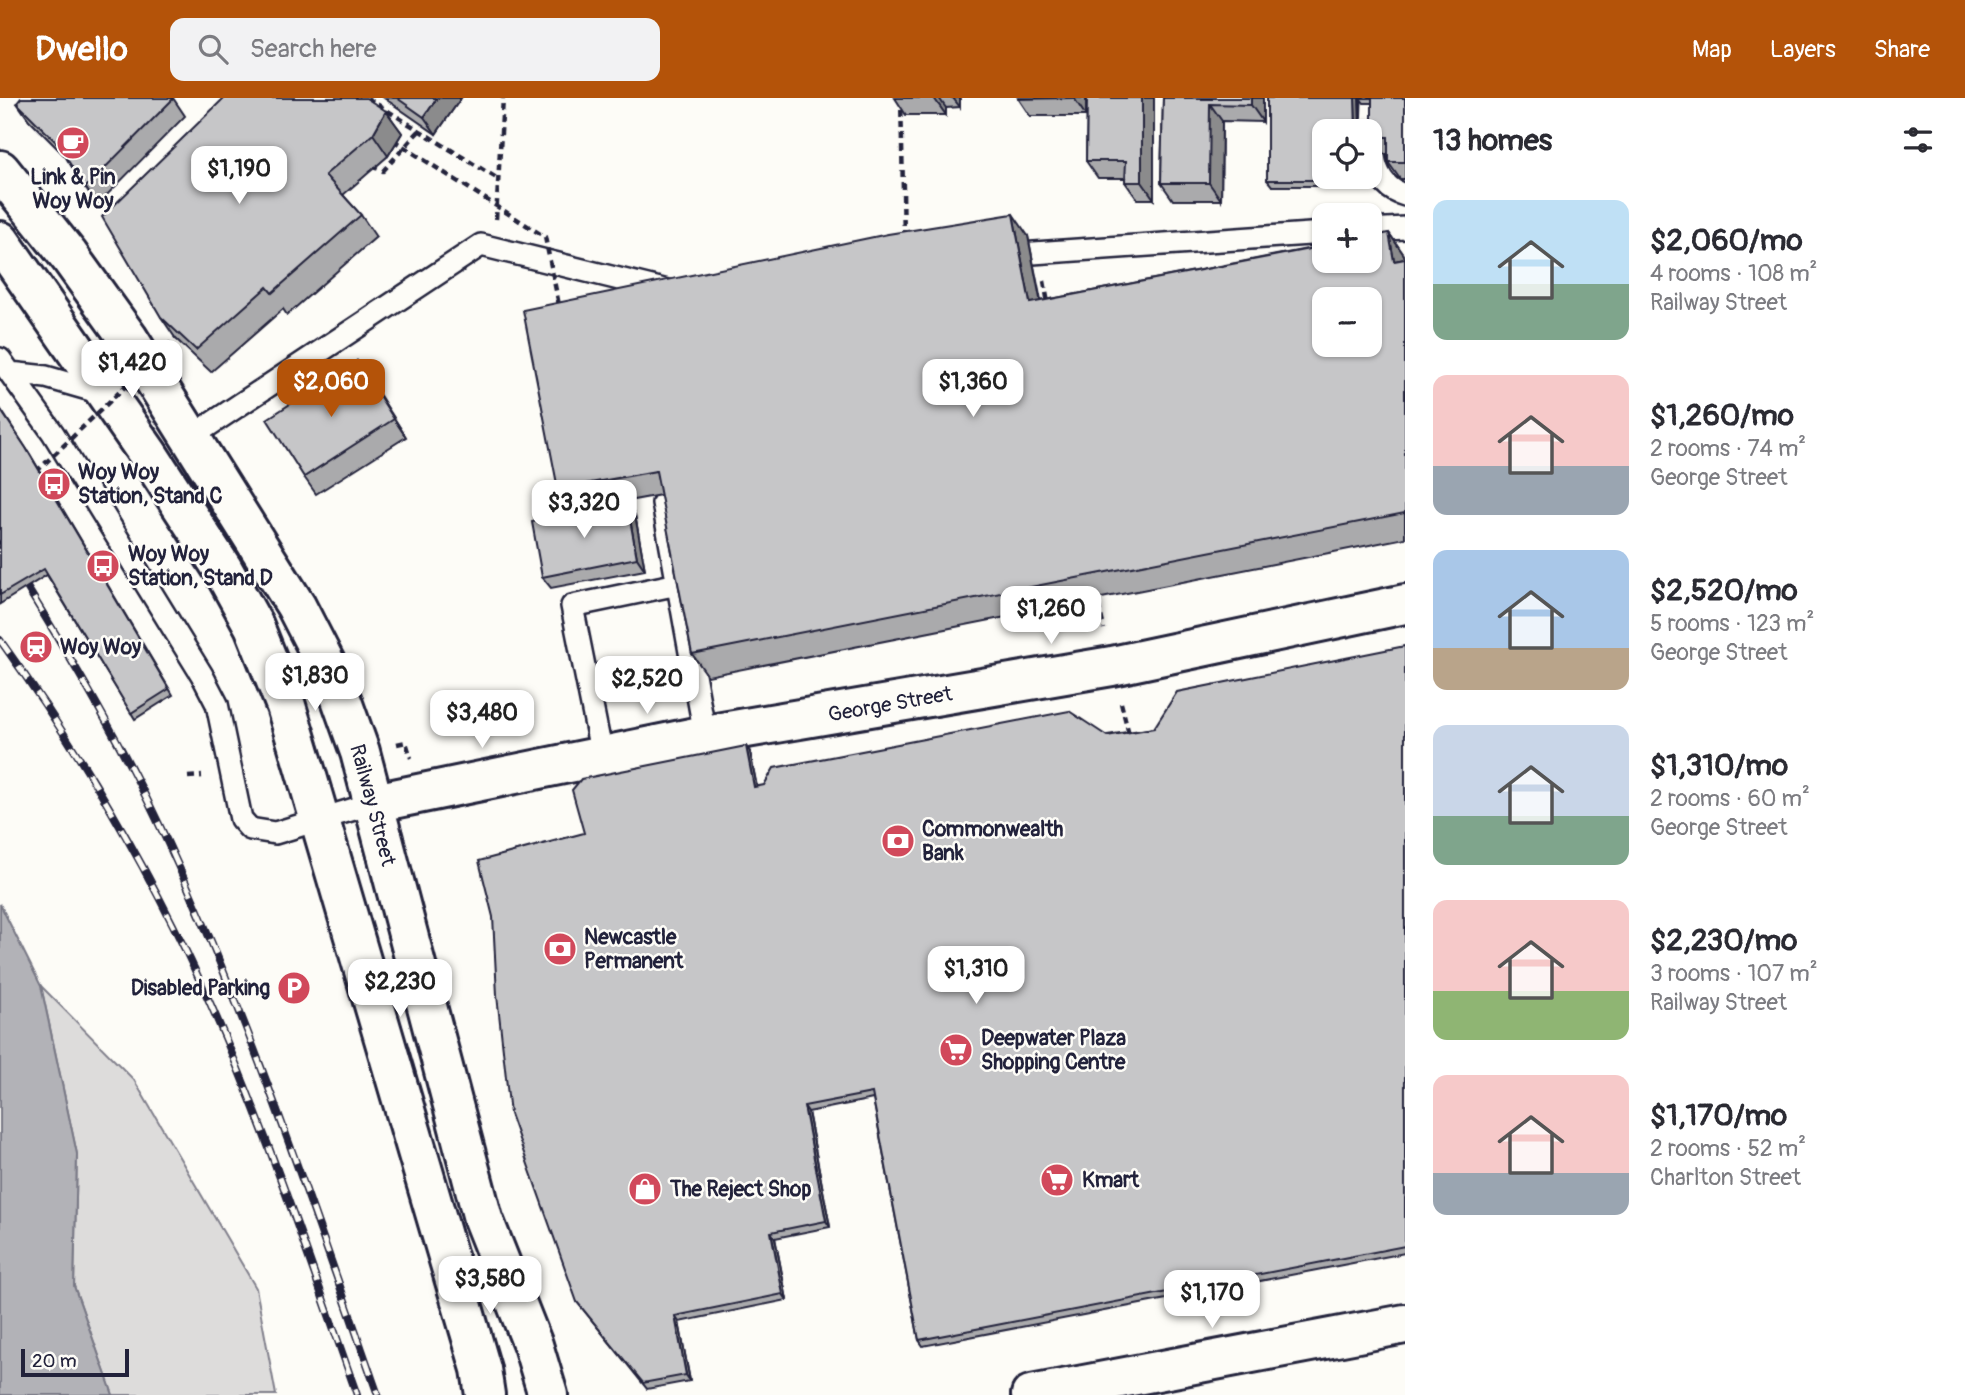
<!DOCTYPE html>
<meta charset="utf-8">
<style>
body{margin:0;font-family:Pangolin,sans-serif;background:#f2f2f3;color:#2b2b33;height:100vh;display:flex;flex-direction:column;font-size:26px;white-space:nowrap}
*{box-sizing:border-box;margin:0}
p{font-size:23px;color:#7c7c81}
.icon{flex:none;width:38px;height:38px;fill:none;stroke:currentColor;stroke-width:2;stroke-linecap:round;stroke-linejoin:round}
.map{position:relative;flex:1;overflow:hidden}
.sheet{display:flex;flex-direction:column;background:#fff;width:560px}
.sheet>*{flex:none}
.controls{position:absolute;left:1312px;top:21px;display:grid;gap:14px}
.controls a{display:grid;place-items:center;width:70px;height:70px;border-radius:14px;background:#fff;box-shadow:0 2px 5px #0004;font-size:35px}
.scale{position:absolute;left:21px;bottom:18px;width:108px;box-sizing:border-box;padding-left:7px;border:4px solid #22223b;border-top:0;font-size:19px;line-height:24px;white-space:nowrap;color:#22223b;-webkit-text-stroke:5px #fdfcf7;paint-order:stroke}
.price{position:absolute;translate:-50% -60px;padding:0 16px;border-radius:14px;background:#fff;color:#222;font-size:23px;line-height:46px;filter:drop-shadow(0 2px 4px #0008)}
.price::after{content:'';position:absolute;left:50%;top:42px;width:21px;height:16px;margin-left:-10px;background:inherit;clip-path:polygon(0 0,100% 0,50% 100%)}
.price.active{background:#b45309;color:#fff}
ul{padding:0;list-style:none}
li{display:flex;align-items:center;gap:21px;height:175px;padding:0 28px}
li span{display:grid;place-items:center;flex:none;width:196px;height:140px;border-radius:14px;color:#555}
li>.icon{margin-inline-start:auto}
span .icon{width:84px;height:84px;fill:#fffc;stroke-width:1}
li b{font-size:30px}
h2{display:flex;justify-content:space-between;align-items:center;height:84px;padding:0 28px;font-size:30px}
header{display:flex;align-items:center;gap:42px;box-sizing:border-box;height:98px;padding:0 35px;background:#b45309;color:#fff}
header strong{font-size:33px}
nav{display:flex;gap:38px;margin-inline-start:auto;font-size:24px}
.search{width:490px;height:63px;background:#f2f2f3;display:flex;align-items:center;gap:18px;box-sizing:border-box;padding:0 24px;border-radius:14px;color:#7c7c81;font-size:26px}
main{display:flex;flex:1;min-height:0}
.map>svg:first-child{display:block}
</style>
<header>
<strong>Dwello</strong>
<div class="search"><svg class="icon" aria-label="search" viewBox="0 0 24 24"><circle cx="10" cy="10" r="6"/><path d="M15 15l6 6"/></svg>Search here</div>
<nav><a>Map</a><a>Layers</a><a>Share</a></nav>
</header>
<main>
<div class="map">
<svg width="1405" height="1297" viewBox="0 0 1405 1297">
<rect width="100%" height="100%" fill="#fdfcf7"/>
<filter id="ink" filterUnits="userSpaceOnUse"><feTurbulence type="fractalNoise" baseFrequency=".0143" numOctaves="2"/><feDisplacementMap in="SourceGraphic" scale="14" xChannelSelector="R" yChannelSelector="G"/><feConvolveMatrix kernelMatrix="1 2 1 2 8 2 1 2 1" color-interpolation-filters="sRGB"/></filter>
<g filter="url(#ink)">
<path fill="#dddcdb" stroke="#807f8b" stroke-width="2" d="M41 888 134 982 256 1190 276 1297H113L74 1188 77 1056Z"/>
<path fill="#b2b2b7" stroke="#787885" stroke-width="2" d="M0 806 41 888 77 1056 74 1188 113 1297H0Z"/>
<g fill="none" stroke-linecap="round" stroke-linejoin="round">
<defs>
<path id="service" d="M1373 0C1373 33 1364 86 1405 97
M1370 132 1405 130
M1005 157 1325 135
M0 261 53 335 202 577 217 606 241 721 250 731 275 735 374 705
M10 275 46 279 105 296
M191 339 481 147 668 193
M663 405 705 637
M602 658 572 508 678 486"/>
<path id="minor" d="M374 705 705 637 1112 568 1405 506"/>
<path id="secondary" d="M0 72 69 158 128 240 296 508 335 584 360 654 483 1121 533 1247 548 1297
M0 143 148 356 222 470 254 528 286 608 304 668 481 1271 485 1297
M1031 1297 1405 1226"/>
</defs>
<use href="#service" stroke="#22223b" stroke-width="26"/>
<use href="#minor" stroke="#22223b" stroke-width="44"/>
<use href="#secondary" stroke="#22223b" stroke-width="44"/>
<path stroke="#22223b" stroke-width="4.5" stroke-dasharray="7 5" stroke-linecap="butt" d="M367 0 498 81
M901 0 904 139
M371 68 383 73 420 32
M496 121 503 0
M1044 183 1048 205
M1096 495 1104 531
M1121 605 1130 640
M397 646 406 644 411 660
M188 679 202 678"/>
<use href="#service" stroke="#fdfcf7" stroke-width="21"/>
<use href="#minor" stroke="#fdfcf7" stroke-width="38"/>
<use href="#secondary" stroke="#fdfcf7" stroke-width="38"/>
<defs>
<path id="rail" d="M0 446C56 535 112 627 157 722 245 907 310 1104 378 1297
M0 542C77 649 146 766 201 885 262 1018 308 1159 357 1297"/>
</defs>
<use href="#rail" stroke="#22223b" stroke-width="8"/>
<use href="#rail" stroke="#fdfcf7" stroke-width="5" stroke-dasharray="16" stroke-linecap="butt"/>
<path stroke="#22223b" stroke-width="4.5" stroke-dasharray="7 5" stroke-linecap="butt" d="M393 42 545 139 559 207
M36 374 179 237"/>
</g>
<path fill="#aaaaac" stroke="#22223b" stroke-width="2" d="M173 0 185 18 97 107 65 58 29 22 17 5Z
M384 0H461L436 36Z
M895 0H960V9L946 10V17H906Z
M1018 0H1086V18H1030Z
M1087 0H1154V101H1137L1125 84V80H1098L1086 63Z
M1163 0H1263V24L1222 23 1221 102H1173L1161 85Z
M1267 0H1359L1360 33H1325V79H1361V88H1272L1267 82Z
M1360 0H1405V81H1400L1388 64V56H1384L1372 39V5H1364Z
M386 13 402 35 388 58 343 97 361 117 376 139 287 217 283 211 211 274 176 241 161 219Z
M1389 135 1404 157 1405 161V440L708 578 692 556 661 397 574 413 558 391 1028 138 1041 203Z
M357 263 406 339 316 396 304 379Z
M0 310 30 356 173 597 135 621 47 477 0 506Z
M635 417 645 472 551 490 542 479Z
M1405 548V1155L923 1248 919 1242 873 1001 808 1014 830 1129 775 1140 787 1202 679 1224 690 1283 647 1291 577 1204 584 735 750 654 757 689 1154 630Z"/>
<path fill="#8b8b8c" stroke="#22223b" stroke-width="2" d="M437 0H461L436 36 424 19Z
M934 0H939L946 10V17Z
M953 0H960V9Z
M1074 0H1086V18Z
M1142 0H1154V101L1142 84Z
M1202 0H1214L1210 6 1222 23 1221 102 1209 85Z
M1251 0H1263V24L1251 7Z
M1355 0H1359L1360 33H1356Z
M386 13 402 35 388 58 373 36Z
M1357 79H1361V88L1357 82Z
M1013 116 1028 138 1045 227 1030 205Z
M1389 135 1404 157 1405 161 1394 163Z
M357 263 369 280 406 339 394 321Z
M627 405 635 417 645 472 637 460Z
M746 648 750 654 758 695 754 689Z
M804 1008 808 1014 830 1129 826 1123Z
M771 1134 775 1140 787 1202 783 1196Z
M675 1218 679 1224 690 1283 686 1277Z"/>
<path fill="#c6c6c8" stroke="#22223b" stroke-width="2" fill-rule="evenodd" d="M21 0H173V1L85 90 57 45 17 5Z
M224 0H366L386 13 373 36 325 77 361 117 272 195 267 189 196 252 161 219 102 119Z
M397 0H437L424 19Z
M1018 0H1074L1018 1Z
M1087 0H1142V84H1125L1126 63H1086Z
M1163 0H1202V1H1212V0H1251V7L1210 6 1209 85H1161Z
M1267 0H1355L1356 33H1325V79H1357V82H1267Z
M1372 0H1405V64H1388V39H1372Z
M1013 116 1030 205 1325 148V163H1370V139L1389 135 1394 163 1405 161V415L692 556 656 373 558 391 523 212 888 136ZM1325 201H1370V247H1325Z
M357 263 394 321 304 379 267 321Z
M0 311 26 350 169 591 131 615 44 471 0 497Z
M627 405 637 460 542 479 532 424Z
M1405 548V1148L919 1242 872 995 804 1008 826 1123 771 1134 783 1196 675 1218 686 1277 643 1285 577 1204 510 1016 497 897 493 819 479 763 584 735 572 692 581 681 746 648 754 689 764 687 774 670 1069 613 1107 638 1154 630 1177 594Z"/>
</g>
<defs>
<symbol id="cafe-disc" viewBox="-11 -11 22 22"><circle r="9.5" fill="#d1495b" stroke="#fdfcf7"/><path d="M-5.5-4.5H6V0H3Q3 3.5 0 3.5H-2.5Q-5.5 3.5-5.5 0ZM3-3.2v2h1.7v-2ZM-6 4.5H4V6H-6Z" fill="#fff"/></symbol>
<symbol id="bus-disc" viewBox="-11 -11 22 22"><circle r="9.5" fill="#d1495b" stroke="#fdfcf7"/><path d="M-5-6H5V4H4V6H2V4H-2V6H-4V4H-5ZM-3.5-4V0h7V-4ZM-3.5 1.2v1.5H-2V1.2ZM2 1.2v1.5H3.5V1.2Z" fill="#fff"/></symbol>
<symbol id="station-disc" viewBox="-11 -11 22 22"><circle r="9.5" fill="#d1495b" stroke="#fdfcf7"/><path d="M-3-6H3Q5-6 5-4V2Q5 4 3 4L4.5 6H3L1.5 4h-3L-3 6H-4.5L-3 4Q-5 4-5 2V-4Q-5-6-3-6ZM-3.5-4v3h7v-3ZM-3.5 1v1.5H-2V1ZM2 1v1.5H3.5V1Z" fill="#fff"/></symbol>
<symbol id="bank-disc" viewBox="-11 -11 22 22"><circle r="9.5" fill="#d1495b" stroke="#fdfcf7"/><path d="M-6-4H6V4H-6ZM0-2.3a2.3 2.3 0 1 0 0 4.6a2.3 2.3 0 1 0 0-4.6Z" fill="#fff"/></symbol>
<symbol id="parking-disc" viewBox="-11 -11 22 22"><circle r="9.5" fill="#d1495b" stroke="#fdfcf7"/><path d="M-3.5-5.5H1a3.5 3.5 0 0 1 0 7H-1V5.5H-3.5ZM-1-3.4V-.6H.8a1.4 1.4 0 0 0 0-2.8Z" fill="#fff"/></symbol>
<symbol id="supermarket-disc" viewBox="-11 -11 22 22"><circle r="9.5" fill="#d1495b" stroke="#fdfcf7"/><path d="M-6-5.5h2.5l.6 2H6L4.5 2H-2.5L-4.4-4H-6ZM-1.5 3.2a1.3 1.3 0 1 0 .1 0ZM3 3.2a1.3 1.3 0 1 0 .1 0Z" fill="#fff"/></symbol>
<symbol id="shop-disc" viewBox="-11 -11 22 22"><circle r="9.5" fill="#d1495b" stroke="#fdfcf7"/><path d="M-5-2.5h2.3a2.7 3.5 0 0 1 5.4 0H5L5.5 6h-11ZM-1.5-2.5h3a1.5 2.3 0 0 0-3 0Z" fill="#fff"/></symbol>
</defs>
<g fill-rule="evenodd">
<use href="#cafe-disc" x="54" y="26" width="38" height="38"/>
<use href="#bus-disc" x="35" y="367" width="38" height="38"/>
<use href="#bus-disc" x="84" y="449" width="38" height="38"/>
<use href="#station-disc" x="17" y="530" width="38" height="38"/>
<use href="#bank-disc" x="879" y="724" width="38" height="38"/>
<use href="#bank-disc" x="541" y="832" width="38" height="38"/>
<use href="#parking-disc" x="275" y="871" width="38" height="38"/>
<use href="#supermarket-disc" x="937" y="933" width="38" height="38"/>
<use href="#supermarket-disc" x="1038" y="1063" width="38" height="38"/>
<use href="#shop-disc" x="626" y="1072" width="38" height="38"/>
</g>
<g text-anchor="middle" stroke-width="5" stroke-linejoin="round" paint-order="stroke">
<g font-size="21" font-weight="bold" fill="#22223b" stroke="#fdfcf7" text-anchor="start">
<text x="73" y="86" text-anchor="middle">Link &amp; Pin<tspan x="73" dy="24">Woy Woy</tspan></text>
<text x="78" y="381">Woy Woy<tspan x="78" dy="24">Station, Stand C</tspan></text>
<text x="128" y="463">Woy Woy<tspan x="128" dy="24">Station, Stand D</tspan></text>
<text x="60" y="556">Woy Woy</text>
<text x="922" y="738">Commonwealth<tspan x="922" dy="24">Bank</tspan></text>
<text x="584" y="846">Newcastle<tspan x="584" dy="24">Permanent</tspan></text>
<text x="270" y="897" text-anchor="end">Disabled Parking</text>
<text x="981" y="947">Deepwater Plaza<tspan x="981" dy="24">Shopping Centre</tspan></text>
<text x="1082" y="1089">Kmart</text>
<text x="670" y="1098">The Reject Shop</text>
</g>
<g font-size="21" fill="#22223b" stroke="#fdfcf7">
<text transform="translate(890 606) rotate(-10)" y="7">George Street</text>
<text transform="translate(373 707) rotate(75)" y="7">Railway Street</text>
</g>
</g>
</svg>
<div class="controls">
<a><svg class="icon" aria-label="locate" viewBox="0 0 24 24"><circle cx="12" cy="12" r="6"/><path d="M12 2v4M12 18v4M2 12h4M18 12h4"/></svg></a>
<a>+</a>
<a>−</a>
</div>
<div class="scale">20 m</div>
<b class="price" style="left:239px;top:108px">$1,190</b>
<b class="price" style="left:132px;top:302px">$1,420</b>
<b class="price active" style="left:331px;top:321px">$2,060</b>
<b class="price" style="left:973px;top:321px">$1,360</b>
<b class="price" style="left:584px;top:442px">$3,320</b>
<b class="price" style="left:1051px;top:548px">$1,260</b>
<b class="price" style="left:315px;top:615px">$1,830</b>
<b class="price" style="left:647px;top:618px">$2,520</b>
<b class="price" style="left:482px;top:652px">$3,480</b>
<b class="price" style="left:976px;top:908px">$1,310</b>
<b class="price" style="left:400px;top:921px">$2,230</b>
<b class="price" style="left:490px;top:1218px">$3,580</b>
<b class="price" style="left:1212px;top:1232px">$1,170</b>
</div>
<section class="sheet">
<h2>13 homes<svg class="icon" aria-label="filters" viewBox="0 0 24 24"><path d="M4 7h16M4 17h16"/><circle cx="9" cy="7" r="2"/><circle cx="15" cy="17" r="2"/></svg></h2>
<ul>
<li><span style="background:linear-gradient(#bfe0f5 60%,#7fa58c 0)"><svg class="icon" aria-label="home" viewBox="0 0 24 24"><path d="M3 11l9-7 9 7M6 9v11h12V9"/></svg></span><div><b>$2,060/mo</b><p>4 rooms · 108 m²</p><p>Railway Street</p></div></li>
<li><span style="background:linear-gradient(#f6c9c9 65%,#9aa5b1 0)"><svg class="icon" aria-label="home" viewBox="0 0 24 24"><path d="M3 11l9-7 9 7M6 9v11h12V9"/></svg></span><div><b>$1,260/mo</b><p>2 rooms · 74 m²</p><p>George Street</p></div></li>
<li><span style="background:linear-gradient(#a9c7e8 70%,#b9a48a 0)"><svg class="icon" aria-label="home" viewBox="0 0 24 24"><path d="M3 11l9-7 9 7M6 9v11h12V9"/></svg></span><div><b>$2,520/mo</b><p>5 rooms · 123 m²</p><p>George Street</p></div></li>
<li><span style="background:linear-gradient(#c9d6e8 65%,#7fa58c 0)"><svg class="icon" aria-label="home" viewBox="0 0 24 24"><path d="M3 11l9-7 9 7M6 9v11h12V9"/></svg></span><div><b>$1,310/mo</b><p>2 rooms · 60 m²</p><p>George Street</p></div></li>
<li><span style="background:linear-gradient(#f6c9c9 65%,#8fb573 0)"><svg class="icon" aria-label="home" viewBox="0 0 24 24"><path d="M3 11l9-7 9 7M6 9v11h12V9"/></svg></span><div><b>$2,230/mo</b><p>3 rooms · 107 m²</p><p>Railway Street</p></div></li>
<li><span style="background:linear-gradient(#f6c9c9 70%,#9aa5b1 0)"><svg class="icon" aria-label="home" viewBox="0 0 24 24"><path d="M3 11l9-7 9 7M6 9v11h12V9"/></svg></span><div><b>$1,170/mo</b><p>2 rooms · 52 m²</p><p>Charlton Street</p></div></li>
</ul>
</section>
</main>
